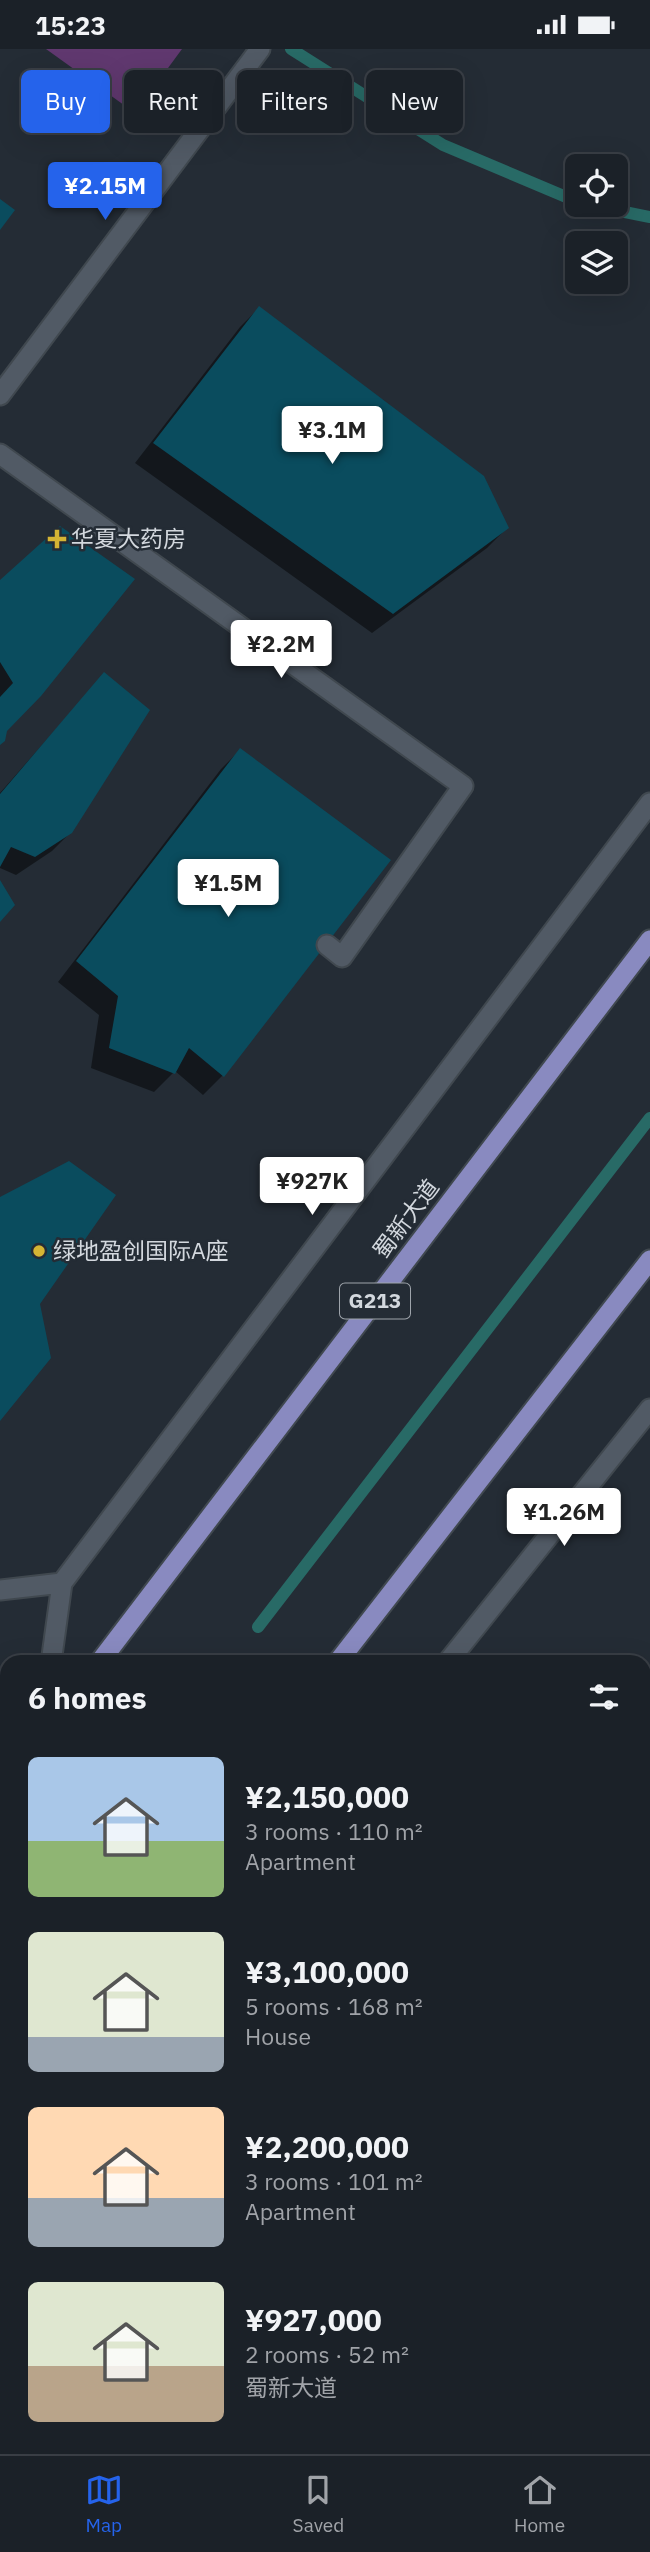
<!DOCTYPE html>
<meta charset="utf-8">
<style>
body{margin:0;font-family:"IBM Plex Sans","Noto Sans SC",sans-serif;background:#242930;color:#f1f3f6;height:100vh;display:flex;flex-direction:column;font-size:26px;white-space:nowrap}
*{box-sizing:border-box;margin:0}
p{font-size:23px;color:#a0a3a8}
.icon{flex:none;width:38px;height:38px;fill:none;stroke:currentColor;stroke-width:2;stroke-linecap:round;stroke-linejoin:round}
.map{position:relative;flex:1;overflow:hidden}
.details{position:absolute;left:0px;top:1606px;width:651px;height:800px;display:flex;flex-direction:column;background:#1b2128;border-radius:21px 21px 0 0;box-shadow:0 7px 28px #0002,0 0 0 2px #393e45}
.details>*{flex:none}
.guide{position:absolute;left:21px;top:21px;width:609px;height:63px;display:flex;gap:14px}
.fabs{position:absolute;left:565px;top:105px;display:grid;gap:14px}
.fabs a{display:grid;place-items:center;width:63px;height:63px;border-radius:10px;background:#1b2128;box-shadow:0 7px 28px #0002,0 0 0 2px #393e45;font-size:35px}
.price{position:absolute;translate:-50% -60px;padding:0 16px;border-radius:7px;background:#fff;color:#222;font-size:23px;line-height:46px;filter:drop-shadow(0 2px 4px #0008)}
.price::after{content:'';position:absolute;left:50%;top:42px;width:21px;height:16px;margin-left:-10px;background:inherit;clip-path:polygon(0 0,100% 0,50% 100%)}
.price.on{background:#2563eb;color:#fff}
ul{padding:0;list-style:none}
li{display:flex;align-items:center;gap:21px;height:175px;padding:0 28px}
li span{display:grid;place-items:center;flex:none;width:196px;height:140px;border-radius:10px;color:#555}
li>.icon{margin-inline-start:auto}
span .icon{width:84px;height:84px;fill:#fffc;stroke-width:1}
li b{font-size:30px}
h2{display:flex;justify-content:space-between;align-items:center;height:84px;padding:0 28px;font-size:30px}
.tag{padding:0 24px;border-radius:10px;background:#1b2128;box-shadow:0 7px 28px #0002,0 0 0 2px #393e45;font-size:24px;line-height:63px}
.tag.on{background:#2563eb;color:#fff}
.status{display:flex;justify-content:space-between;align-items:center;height:49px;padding:0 35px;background:#1b2128;direction:ltr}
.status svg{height:19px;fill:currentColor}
.menu{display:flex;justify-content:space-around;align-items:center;height:98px;border-top:2px solid #393e45;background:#1b2128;font-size:19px;color:#a0a3a8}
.menu a{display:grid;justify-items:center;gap:4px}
.menu .on{color:#2563eb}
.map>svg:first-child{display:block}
</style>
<div class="status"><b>15:23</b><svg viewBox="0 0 49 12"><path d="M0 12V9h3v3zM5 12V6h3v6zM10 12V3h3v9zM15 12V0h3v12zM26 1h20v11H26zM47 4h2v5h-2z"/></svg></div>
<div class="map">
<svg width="650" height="2405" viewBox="0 0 650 2405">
<rect width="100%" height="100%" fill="#242c35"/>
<path fill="#2a3644" d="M650 1635V1894L644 1892V1643Z"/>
<path fill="#60386f" d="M46 0H182L135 64Z
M644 2122 650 2124V2405H370L355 2399H644Z"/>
<path fill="#0007" d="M259 259 507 479 487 499 372 584 135 414 240 278Z
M60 479 6 681 0 695V533Z
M104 625 71 783 52 802 16 826 0 819V744Z
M240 701 389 812 222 1027 203 1046 175 1022 154 1043 91 1019 99 966 58 933 221 720Z"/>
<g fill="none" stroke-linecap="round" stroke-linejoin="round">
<path stroke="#286a66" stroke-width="12" d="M291 0 443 96 578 153
M590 156 650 168
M258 1578 650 1069"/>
</g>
<path fill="#0a4c5e" d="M0 150 15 161 0 181Z
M259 257 484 427 509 479 393 565 153 394Z
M60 477 135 530 41 647 7 682 5 692 0 696V648L13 634 0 613V531Z
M104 623 150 661 72 784 35 808 11 798 0 818V745Z
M240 699 391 811 224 1028 189 999 175 1025 109 999 118 947 76 912Z
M0 831 15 856 0 873Z
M69 1112 116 1146 40 1255 51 1309 0 1372V1148Z"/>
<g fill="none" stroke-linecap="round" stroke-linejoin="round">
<defs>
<path id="minor" d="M0 346 260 0
M0 405 463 737 342 908 327 896
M0 1541 62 1534
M51 1614 62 1534 650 754
M447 1614 650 1360
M0 2236 7 2225"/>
<path id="tertiary" d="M0 2029 7 2015"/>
<path id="secondary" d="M644 1932 650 1933
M644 2055 650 2057"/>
<path id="primary" d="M0 1665 7 1670
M0 1764 7 1768"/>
<path id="trunk" d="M99 1614 650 891
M337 1614 650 1211
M0 1746 7 1736
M0 2009 7 2002"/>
<path id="motorway" d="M0 2397 22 2405"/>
</defs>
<use href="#minor" stroke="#40484f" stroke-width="23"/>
<use href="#tertiary" stroke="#40484f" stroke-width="23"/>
<use href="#secondary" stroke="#40484f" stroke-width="23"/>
<use href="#primary" stroke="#40484f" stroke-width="23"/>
<use href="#trunk" stroke="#40484f" stroke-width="23"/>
<use href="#motorway" stroke="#40484f" stroke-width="24"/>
<use href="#minor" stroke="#515a65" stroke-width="19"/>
<use href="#tertiary" stroke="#515a65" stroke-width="19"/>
<use href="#secondary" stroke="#666c87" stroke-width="19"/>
<use href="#primary" stroke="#7b7ea9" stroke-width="19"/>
<use href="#trunk" stroke="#898ac0" stroke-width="19"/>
<use href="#motorway" stroke="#9796d7" stroke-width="21"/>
</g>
<g fill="#d5b534" stroke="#242c35" stroke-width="2.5">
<path d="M53.5 479.5h7v7h7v7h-7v7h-7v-7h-7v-7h7z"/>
<circle cx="39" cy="1202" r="7"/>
</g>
<g text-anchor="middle" stroke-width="5" stroke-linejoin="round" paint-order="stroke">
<rect fill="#242c35" stroke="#9ea4ab" stroke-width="2" x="340" y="1234.5" width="70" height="35" rx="5"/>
<g font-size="21" font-weight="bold" fill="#d3d8de">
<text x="375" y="1259">G213</text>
</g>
<g font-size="23" fill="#d3d8de" stroke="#242c35" text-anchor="start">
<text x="71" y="498">华夏大药房</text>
<text x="53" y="1210">绿地盈创国际A座</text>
</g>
<g font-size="23" fill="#d3d8de" stroke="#242c35">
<text transform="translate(406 1170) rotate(-53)" y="8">蜀新大道</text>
</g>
</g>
</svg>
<div class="fabs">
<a><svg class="icon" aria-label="locate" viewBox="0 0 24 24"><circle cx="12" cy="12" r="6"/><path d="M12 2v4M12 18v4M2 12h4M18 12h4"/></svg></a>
<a><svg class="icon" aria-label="layers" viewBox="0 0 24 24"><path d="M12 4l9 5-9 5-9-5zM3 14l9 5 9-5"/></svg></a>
</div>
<b class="price on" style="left:105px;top:173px">¥2.15M</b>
<b class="price" style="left:332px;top:417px">¥3.1M</b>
<b class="price" style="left:281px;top:631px">¥2.2M</b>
<b class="price" style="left:228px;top:870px">¥1.5M</b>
<b class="price" style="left:312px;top:1168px">¥927K</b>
<b class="price" style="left:564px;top:1499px">¥1.26M</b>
<div class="guide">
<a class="tag on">Buy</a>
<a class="tag">Rent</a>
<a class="tag">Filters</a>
<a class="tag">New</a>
</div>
<section class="details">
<h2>6 homes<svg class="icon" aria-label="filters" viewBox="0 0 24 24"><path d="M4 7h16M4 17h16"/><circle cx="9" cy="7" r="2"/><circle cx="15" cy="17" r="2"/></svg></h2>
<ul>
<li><span style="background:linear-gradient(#a9c7e8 60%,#8fb573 0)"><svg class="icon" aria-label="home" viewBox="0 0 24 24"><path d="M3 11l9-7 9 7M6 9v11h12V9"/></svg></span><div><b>¥2,150,000</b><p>3 rooms · 110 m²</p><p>Apartment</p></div></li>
<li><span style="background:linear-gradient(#dfe7d0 75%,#9aa5b1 0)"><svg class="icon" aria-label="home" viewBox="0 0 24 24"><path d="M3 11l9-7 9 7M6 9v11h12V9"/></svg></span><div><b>¥3,100,000</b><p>5 rooms · 168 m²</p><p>House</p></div></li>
<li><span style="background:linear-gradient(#ffd9b3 65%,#9aa5b1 0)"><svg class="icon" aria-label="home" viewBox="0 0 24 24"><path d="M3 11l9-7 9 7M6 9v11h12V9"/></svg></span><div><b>¥2,200,000</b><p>3 rooms · 101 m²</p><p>Apartment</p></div></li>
<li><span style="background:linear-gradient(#dfe7d0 60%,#b9a48a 0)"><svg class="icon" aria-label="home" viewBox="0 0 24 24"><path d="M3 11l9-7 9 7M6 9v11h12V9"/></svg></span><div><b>¥927,000</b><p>2 rooms · 52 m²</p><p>蜀新大道</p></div></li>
</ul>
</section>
</div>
<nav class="menu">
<a class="on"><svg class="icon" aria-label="map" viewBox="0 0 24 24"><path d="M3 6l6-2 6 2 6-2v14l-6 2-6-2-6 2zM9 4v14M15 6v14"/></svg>Map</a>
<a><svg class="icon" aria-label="saved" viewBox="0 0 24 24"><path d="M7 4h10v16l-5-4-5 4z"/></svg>Saved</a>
<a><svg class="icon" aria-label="home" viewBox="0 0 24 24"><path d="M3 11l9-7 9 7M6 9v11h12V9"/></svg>Home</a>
</nav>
